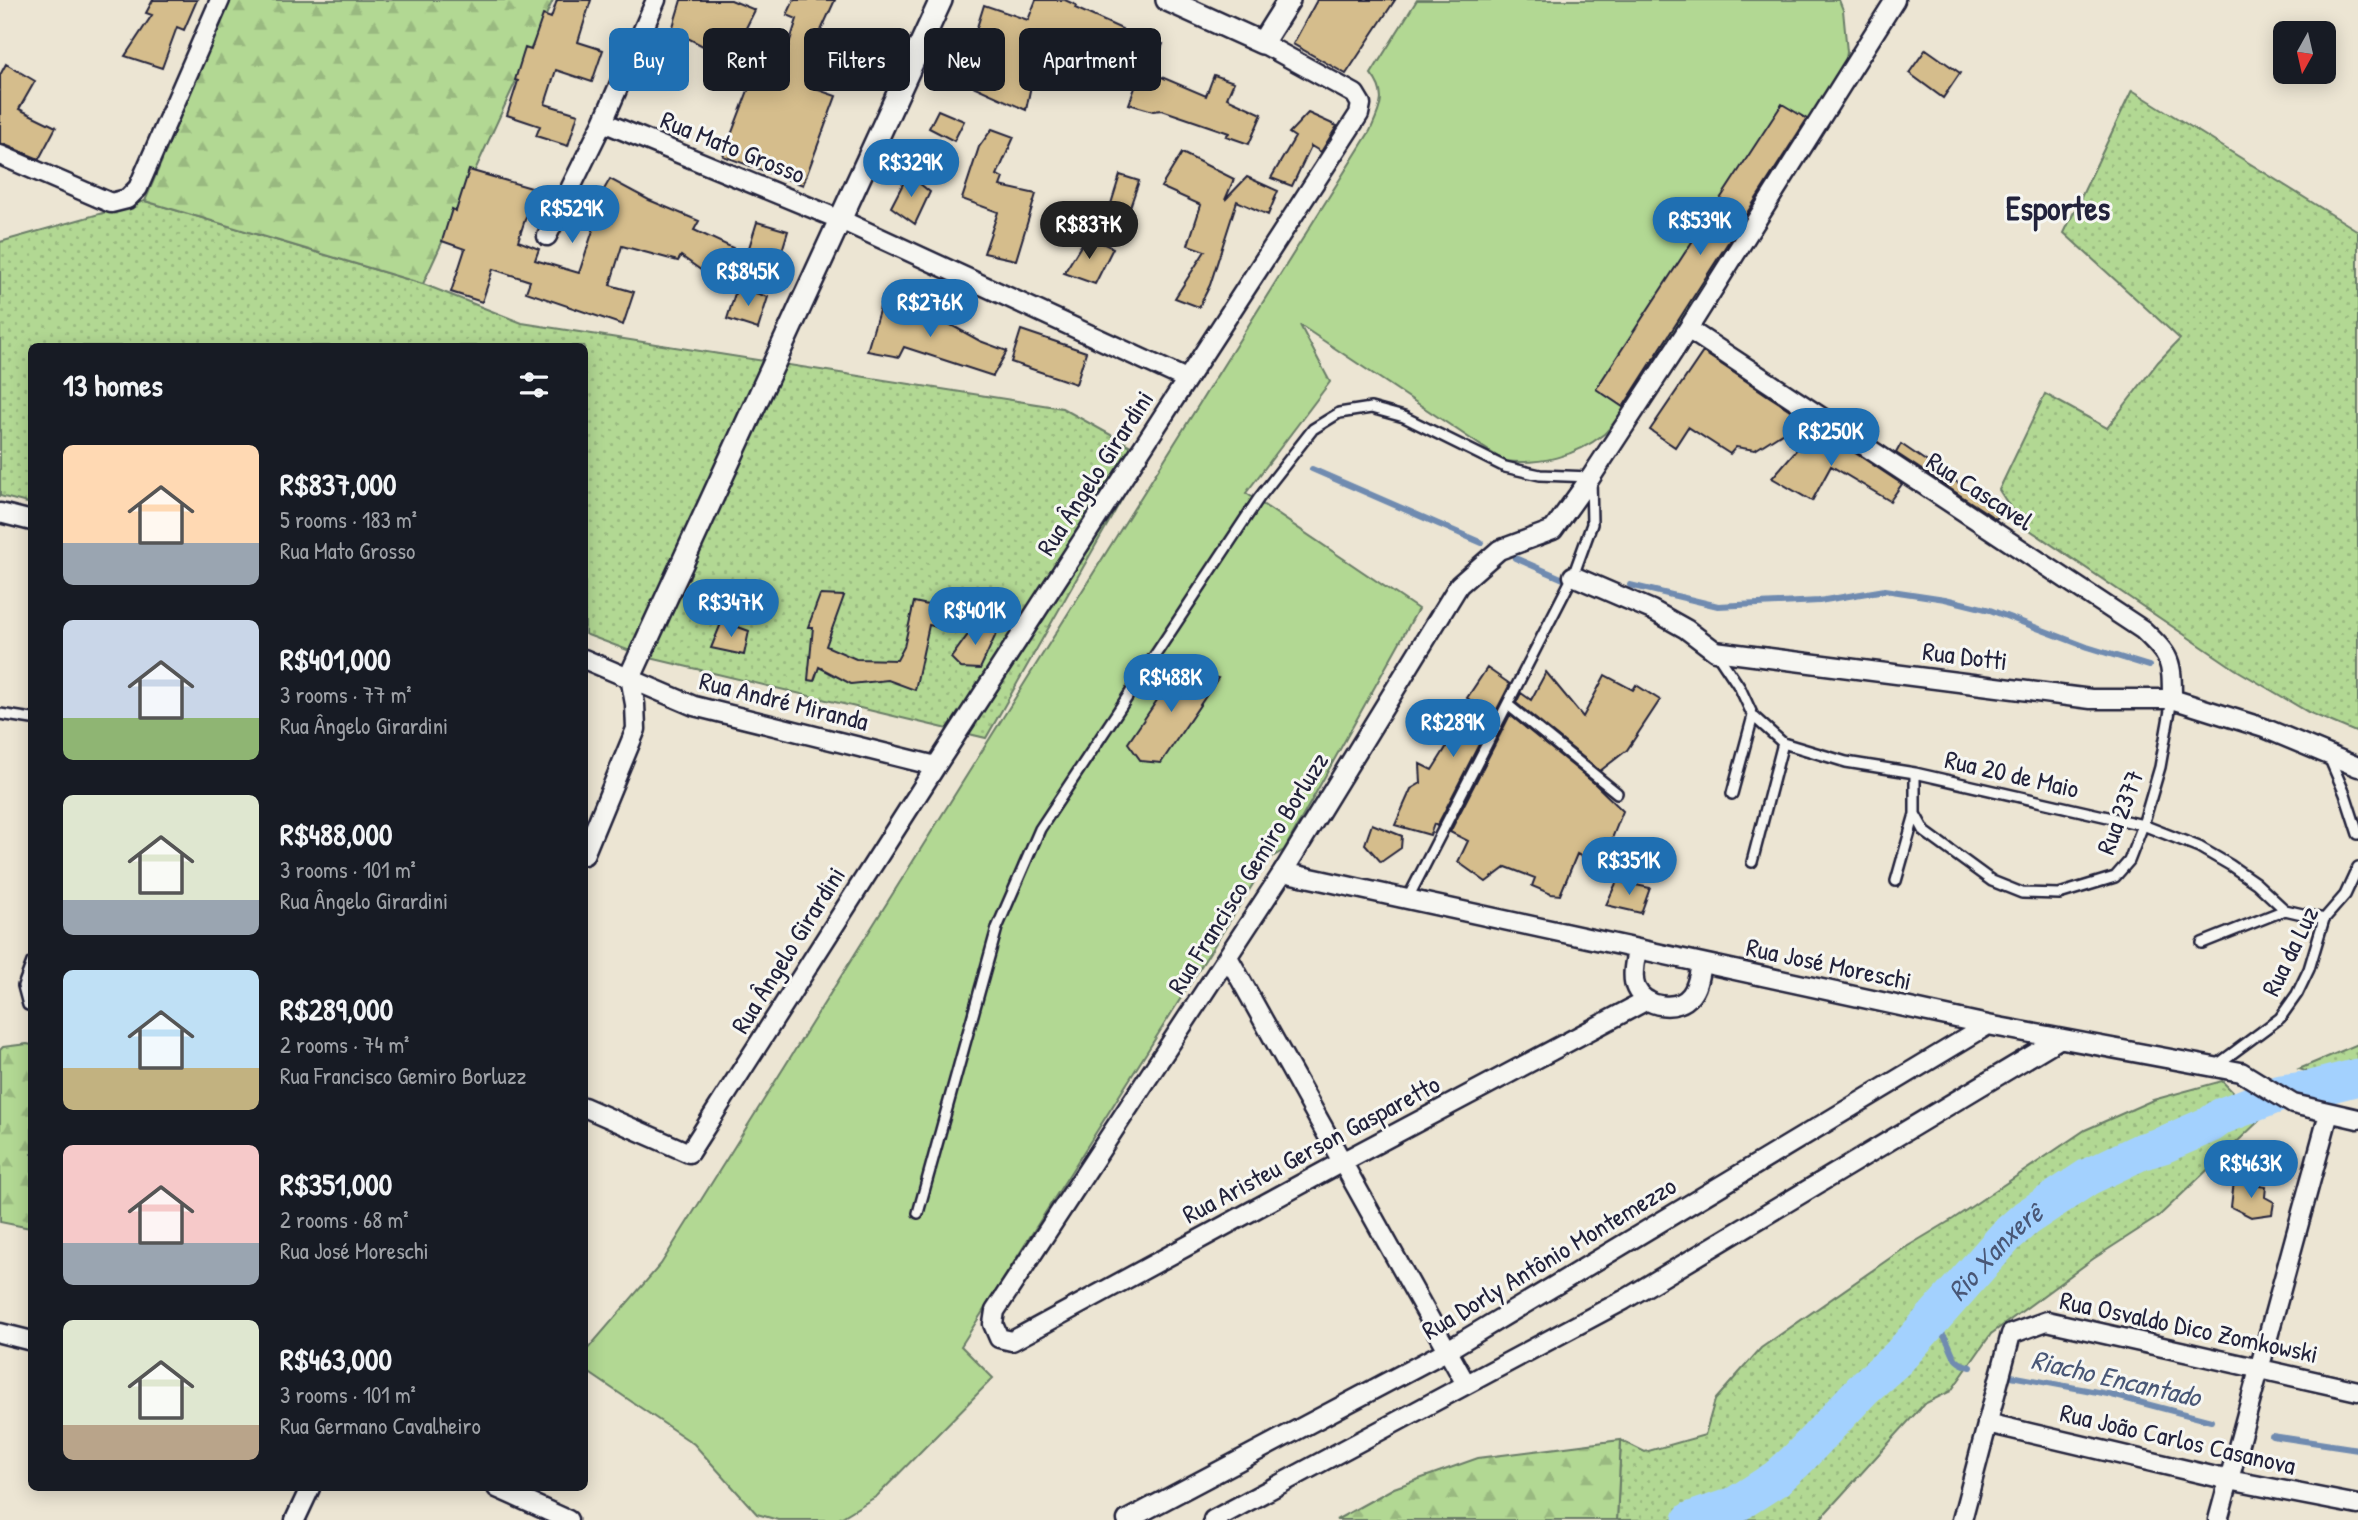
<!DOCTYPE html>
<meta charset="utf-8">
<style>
body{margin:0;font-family:"Patrick Hand",sans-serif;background:#20242c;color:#f1f3f6;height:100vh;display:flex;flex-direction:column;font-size:26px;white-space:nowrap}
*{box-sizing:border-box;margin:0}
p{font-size:23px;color:#9ea1a6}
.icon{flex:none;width:38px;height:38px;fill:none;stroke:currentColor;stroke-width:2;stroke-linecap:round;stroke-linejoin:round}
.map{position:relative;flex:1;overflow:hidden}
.side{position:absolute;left:28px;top:343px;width:560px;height:1148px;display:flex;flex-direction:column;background:#171b24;border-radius:10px;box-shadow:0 4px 18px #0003}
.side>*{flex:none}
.banner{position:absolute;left:609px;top:28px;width:665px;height:63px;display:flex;gap:14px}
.needle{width:46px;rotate:188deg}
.controls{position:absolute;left:2273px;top:21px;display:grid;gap:14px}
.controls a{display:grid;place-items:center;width:63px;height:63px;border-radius:10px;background:#171b24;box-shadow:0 4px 18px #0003;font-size:35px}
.price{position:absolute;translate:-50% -60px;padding:0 16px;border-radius:24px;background:#1f6fb2;color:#fff;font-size:23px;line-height:46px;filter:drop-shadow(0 2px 4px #0008)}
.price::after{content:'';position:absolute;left:50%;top:42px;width:21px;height:16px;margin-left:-10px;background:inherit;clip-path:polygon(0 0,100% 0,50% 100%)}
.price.selected{background:#222;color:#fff}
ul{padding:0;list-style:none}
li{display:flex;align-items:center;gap:21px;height:175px;padding:0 35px}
li span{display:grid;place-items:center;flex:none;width:196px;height:140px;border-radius:10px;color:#555}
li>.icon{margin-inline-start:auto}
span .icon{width:84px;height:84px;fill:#fffc;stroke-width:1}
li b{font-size:30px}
h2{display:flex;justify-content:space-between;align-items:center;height:84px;padding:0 35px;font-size:30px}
.pill{padding:0 24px;border-radius:10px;background:#171b24;box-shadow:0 4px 18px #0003;font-size:24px;line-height:63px}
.pill.selected{background:#1f6fb2;color:#fff}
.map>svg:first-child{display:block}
</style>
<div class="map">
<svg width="2358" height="1520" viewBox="0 0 2358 1520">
<defs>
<pattern id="grass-dots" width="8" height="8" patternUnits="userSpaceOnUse" patternTransform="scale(1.75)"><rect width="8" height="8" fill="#b2d893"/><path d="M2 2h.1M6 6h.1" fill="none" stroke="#99b980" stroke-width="1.8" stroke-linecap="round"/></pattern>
<pattern id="forest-firs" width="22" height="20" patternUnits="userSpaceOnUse" patternTransform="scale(1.75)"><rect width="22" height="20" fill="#b2d893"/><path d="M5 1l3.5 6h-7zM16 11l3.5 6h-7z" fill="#99b980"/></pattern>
</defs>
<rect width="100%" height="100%" fill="#ece5d3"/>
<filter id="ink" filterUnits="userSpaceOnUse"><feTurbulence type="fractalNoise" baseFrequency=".0143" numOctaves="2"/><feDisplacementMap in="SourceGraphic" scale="14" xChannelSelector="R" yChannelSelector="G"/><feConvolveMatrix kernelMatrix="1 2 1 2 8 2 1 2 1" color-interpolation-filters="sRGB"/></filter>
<g filter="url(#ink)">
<path fill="url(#grass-dots)" stroke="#6a7d67" stroke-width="2" d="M2132 90 2358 231V733L2308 712 2235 669 2021 524 1999 490 2045 394 2107 428 2158 362 2180 339 2064 233Z
M145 201 423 284 522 323 1062 408 1147 455 986 738 646 657 585 634 584 346H32L31 504 0 496V242Z
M2358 1044V1089L2299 1069Z
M2222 1081 2260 1120 2158 1217 2093 1259 1991 1334 1951 1391 1924 1404 1820 1519 1617 1520 1621 1440 1645 1452 1705 1435 1715 1400 1761 1348 1903 1249 1953 1219 2085 1130 2153 1100Z"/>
<path fill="url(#forest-firs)" stroke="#6a7d67" stroke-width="2" d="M229 0H553L423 284 145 201Z
M27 1044 32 1045V1227L30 1228 0 1222V1050L3 1047Z
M1621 1440 1617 1520H1336L1394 1488 1478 1458Z"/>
<path fill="#b2d893" stroke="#6a7d67" stroke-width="2" d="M1417 0H1839L1843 10 1847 52 1845 67 1806 130 1625 408C1618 416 1612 427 1604 434 1575 457 1539 465 1504 461L1300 325 1330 382 1246 493 1418 609 1284 850 1262 863 1253 884 961 1346 993 1378 877 1496 837 1520H778L757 1514 694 1444 585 1370V1352L661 1264 1370 131C1380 109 1388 95 1371 74Z"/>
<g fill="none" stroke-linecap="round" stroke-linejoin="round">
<path stroke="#6f8bb0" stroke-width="6" d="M1312 469 1482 543
M1515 558 1568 581
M1630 585 1718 606 1819 601 1885 590 1945 599 1990 610 2087 647 2149 666
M1932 1321C1936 1327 1942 1333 1946 1339 1955 1355 1951 1362 1971 1367
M2011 1376 2108 1394 2211 1421
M2272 1436 2358 1449"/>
<path stroke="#a3d1fe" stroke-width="37" id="s1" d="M1691 1520 1735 1505 1777 1478 1797 1460 1865 1387 1898 1358 2007 1235 2026 1218 2088 1177 2140 1152 2163 1145 2211 1124 2222 1116 2281 1093 2311 1089 2358 1077"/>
</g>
<path fill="#d5bd8c" stroke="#22223b" stroke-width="2" d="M153 0H197L184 30 177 27 162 68 125 56 152 15 146 13Z
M557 0H591L578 42 603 50 592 82 556 70 545 104 578 114 568 146 536 136 540 126 507 115 518 81 515 80 525 48 531 50 543 15 551 18Z
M681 0H731L755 10 730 60 672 30Z
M794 0H835L818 37 825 40 810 87 836 96 803 185 723 156 757 67 779 75 797 19 787 15Z
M1036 0H1065L1076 5 1075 8 1122 29 1118 38 1163 44 1152 73 1206 96 1214 75 1234 82 1227 98 1262 114 1249 144 1226 136 1229 133 1162 110 1153 111 1129 104 1136 85 1105 68 1100 80 1074 69 1082 54 1048 37 1037 71H1034L1026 110 964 82 984 41 974 37 984 5 1028 20Z
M1317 0H1395L1346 74 1293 44Z
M1926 49 1960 73 1943 98 1909 73Z
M6 64 35 81 19 109 56 127 39 159 0 143V75Z
M1782 104 1807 119 1623 407 1596 389Z
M938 110 964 121 954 141 929 128Z
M1308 113 1337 126 1321 152 1311 146 1292 186 1271 178 1295 137 1289 133Z
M992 129 1014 137 997 175 1003 178 1000 186 1036 194 1016 260 984 253 998 212 962 199 979 147Z
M1182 153 1234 179 1225 200 1247 177 1278 191 1268 215 1237 201 1210 285 1199 307 1175 298 1205 251 1188 245 1201 205 1161 187Z
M469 170 535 189 518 241 539 249 535 260 579 273 600 209 594 207 610 179 649 200 699 221 694 230 733 248 726 288 681 256 678 261 622 246 610 285 634 292 623 325 526 292 530 281 493 269 482 302 451 292 465 249 442 241 452 209 456 211Z
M908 174 930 192 915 224 891 207Z
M1120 175 1139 181 1128 213 1110 207Z
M757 222 788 231 778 264 747 254Z
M1087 236 1113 248 1095 284 1064 273Z
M737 287 768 297 758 329 727 319Z
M883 297 933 315 980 341 1007 351 993 376 904 347 899 357 867 351Z
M1021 330 1086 352 1076 384 1011 362Z
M1703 352 1770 397 1804 419 1755 450 1736 447 1730 454 1688 427 1675 447 1650 430Z
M1816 427 1902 484 1890 501 1831 466 1812 501 1772 478Z
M1901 444 2002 513 1996 519 1896 453Z
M820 595 844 596 826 646 856 659 897 660 904 647 914 602 951 610 946 629 929 625 915 690 888 680 851 684 819 667 814 681 808 680 813 627H808Z
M980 618 997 632 980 669 961 668 951 658Z
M722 621 749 631 744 655 711 648Z
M1185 659 1198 673 1218 678 1161 763 1141 761 1128 743Z
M1487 668 1510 684 1437 826 1434 824 1430 835 1395 825 1411 789 1421 783 1420 764 1432 770 1462 722 1458 719 1478 705 1467 698Z
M1546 672 1583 717 1605 675 1633 690 1636 685 1660 700 1627 750 1600 771 1516 703 1521 693 1531 700Z
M1510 715 1594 783 1623 811 1611 841 1626 847 1615 875 1577 854 1560 895 1551 894 1532 886 1535 878 1506 867 1486 882 1458 862 1468 841 1450 832Z
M1372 824 1402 836 1401 848 1381 862 1365 844Z
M1617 881 1650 888 1641 913 1606 905Z
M2234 1181 2266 1186 2265 1197 2274 1202 2272 1214 2251 1217 2231 1207Z"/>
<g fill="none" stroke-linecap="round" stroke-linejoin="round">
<defs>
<path id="service" d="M1716 652 1740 688 1753 716 1783 743 1846 762 1915 773 2143 825 2199 847 2230 865 2256 883 2285 910 2324 919
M1508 705 1617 793
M0 714 32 719
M2329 757 2345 794 2358 834
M1732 794 1753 716
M1915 814 1925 832 1992 881 2022 893 2059 894 2115 877 2129 861 2143 825 2160 767 2172 699
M1752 862 1783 743
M1896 881 1915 814V773
M2202 943 2285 910
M32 962 23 986 28 1005 32 1006
M2214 1067 2280 1018 2297 994 2309 969 2324 919 2345 895 2358 867
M918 1213 997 928 1040 829 1259 498 1313 429 1339 413 1371 408 1404 417 1505 467 1540 475 1591 477 1592 524 1573 576 1408 898"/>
<path id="minor" d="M603 122 841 220 1186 379
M0 155 111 203 127 199 138 188 220 0
M547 236 603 122 656 0
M1688 329 2143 630C2171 657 2172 660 2172 699
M0 513 32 521
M1573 576 1652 610 1686 629 1715 651 2091 699H2172L2264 728 2358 767
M584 659 694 706 936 766
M584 855 636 729 635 704 630 677
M1283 872 1988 1025 2241 1072 2293 1104 2358 1119
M1637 950C1635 961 1631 977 1636 988 1645 1008 1678 1012 1691 995 1698 986 1699 974 1701 964
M1228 957 1466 1384
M1647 1000 1342 1162 1012 1341 999 1338 993 1324 995 1311 1283 872 1459 585 1499 550 1553 530 1591 477 1688 329 1895 0
M584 1107 689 1153 936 766 1359 114 1361 104 1355 94 1262 43
M0 1333 32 1341
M1987 1423 2229 1480 2358 1505
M497 1488 568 1520
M295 1520 310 1488
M1127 1520 1446 1351 1988 1025
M1213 1520 1624 1300 2059 1039
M1962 1520 2011 1334 2047 1321 2358 1391
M2218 1520 2329 1113"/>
<path id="tertiary" d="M1167 0 1262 43 1289 0
M630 677 941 0"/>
</defs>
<use href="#service" stroke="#22223b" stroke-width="14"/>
<use href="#minor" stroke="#22223b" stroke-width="23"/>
<use href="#tertiary" stroke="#22223b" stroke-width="26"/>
<use href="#service" stroke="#f6f6f2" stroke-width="9"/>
<use href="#minor" stroke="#f6f6f2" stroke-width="18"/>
<use href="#tertiary" stroke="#f6f6f2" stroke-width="21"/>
</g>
</g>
<g text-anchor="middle" stroke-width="6" stroke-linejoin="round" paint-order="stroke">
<g font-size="26" fill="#22223b" stroke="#f6f6f2">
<text transform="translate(733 147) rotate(22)" y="9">Rua Mato Grosso</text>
<text transform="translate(1095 473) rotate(-57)" y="9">Rua Ângelo Girardini</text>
<text transform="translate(1980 491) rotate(33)" y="9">Rua Cascavel</text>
<text transform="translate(1965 656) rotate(7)" y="9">Rua Dotti</text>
<text transform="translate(784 701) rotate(14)" y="9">Rua André Miranda</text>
<text transform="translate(2012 774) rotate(13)" y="9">Rua 20 de Maio</text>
<text transform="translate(2120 812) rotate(-69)" y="9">Rua 2377</text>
<text transform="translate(1248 873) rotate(-58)" y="9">Rua Francisco Gemiro Borluzz</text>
<text transform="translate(788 950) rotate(-58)" y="9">Rua Ângelo Girardini</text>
<text transform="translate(2290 951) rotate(-64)" y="9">Rua da Luz</text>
<text transform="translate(1829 964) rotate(12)" y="9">Rua José Moreschi</text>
<text transform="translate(1311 1149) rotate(-28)" y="9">Rua Aristeu Gerson Gasparetto</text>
<text transform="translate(1549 1258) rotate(-31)" y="9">Rua Dorly Antônio Montemezzo</text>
<text transform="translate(2189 1327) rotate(12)" y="9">Rua Osvaldo Dico Zomkowski</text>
<text transform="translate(2178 1439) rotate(13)" y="9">Rua João Carlos Casanova</text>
</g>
<g font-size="28" font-style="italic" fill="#495776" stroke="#f6f6f2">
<text dy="10" stroke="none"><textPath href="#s1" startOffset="411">Rio Xanxerê</textPath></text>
<text transform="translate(2116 1378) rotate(13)" y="10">Riacho Encantado</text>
</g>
<g font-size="33" font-weight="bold" fill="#22223b" stroke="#f6f6f2">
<text x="2058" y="220">Esportes</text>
</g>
</g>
</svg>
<div class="controls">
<a><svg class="needle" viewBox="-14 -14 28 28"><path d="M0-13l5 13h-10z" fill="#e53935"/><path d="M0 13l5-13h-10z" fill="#9ea1a6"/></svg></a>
</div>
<b class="price" style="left:911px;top:199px">R$329K</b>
<b class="price" style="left:572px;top:245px">R$529K</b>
<b class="price" style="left:1700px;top:257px">R$539K</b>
<b class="price selected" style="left:1089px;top:261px">R$837K</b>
<b class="price" style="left:748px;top:308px">R$845K</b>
<b class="price" style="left:930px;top:339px">R$276K</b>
<b class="price" style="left:1831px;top:468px">R$250K</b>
<b class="price" style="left:731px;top:639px">R$347K</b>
<b class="price" style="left:975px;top:647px">R$401K</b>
<b class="price" style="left:1171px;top:714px">R$488K</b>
<b class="price" style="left:1453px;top:759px">R$289K</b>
<b class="price" style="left:1629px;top:897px">R$351K</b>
<b class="price" style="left:2251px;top:1200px">R$463K</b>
<div class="banner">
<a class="pill selected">Buy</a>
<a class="pill">Rent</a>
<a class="pill">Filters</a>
<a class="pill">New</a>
<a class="pill">Apartment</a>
</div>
<section class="side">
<h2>13 homes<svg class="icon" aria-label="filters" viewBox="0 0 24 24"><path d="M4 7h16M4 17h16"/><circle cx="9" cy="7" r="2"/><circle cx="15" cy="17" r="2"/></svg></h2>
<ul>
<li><span style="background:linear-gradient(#ffd9b3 70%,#9aa5b1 0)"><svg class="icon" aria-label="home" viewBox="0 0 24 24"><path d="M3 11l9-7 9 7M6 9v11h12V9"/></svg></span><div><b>R$837,000</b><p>5 rooms · 183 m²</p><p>Rua Mato Grosso</p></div></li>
<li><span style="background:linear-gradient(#c9d6e8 70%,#8fb573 0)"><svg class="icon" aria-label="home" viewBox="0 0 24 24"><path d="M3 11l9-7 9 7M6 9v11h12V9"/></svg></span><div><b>R$401,000</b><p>3 rooms · 77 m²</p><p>Rua Ângelo Girardini</p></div></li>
<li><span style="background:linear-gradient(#dfe7d0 75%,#9aa5b1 0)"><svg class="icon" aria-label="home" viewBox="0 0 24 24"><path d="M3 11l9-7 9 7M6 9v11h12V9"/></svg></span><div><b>R$488,000</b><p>3 rooms · 101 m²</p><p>Rua Ângelo Girardini</p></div></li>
<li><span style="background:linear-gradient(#bfe0f5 70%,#c2b280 0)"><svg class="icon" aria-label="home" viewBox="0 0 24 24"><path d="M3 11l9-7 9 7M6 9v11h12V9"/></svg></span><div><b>R$289,000</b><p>2 rooms · 74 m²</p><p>Rua Francisco Gemiro Borluzz</p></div></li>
<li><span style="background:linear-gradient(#f6c9c9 70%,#9aa5b1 0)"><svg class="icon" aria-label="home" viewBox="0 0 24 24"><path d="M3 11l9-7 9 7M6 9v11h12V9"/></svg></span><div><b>R$351,000</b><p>2 rooms · 68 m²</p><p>Rua José Moreschi</p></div></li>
<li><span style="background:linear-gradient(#dfe7d0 75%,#b9a48a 0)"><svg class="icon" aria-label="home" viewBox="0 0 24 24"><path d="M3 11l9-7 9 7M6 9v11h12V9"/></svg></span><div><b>R$463,000</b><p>3 rooms · 101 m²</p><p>Rua Germano Cavalheiro</p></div></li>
</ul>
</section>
</div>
